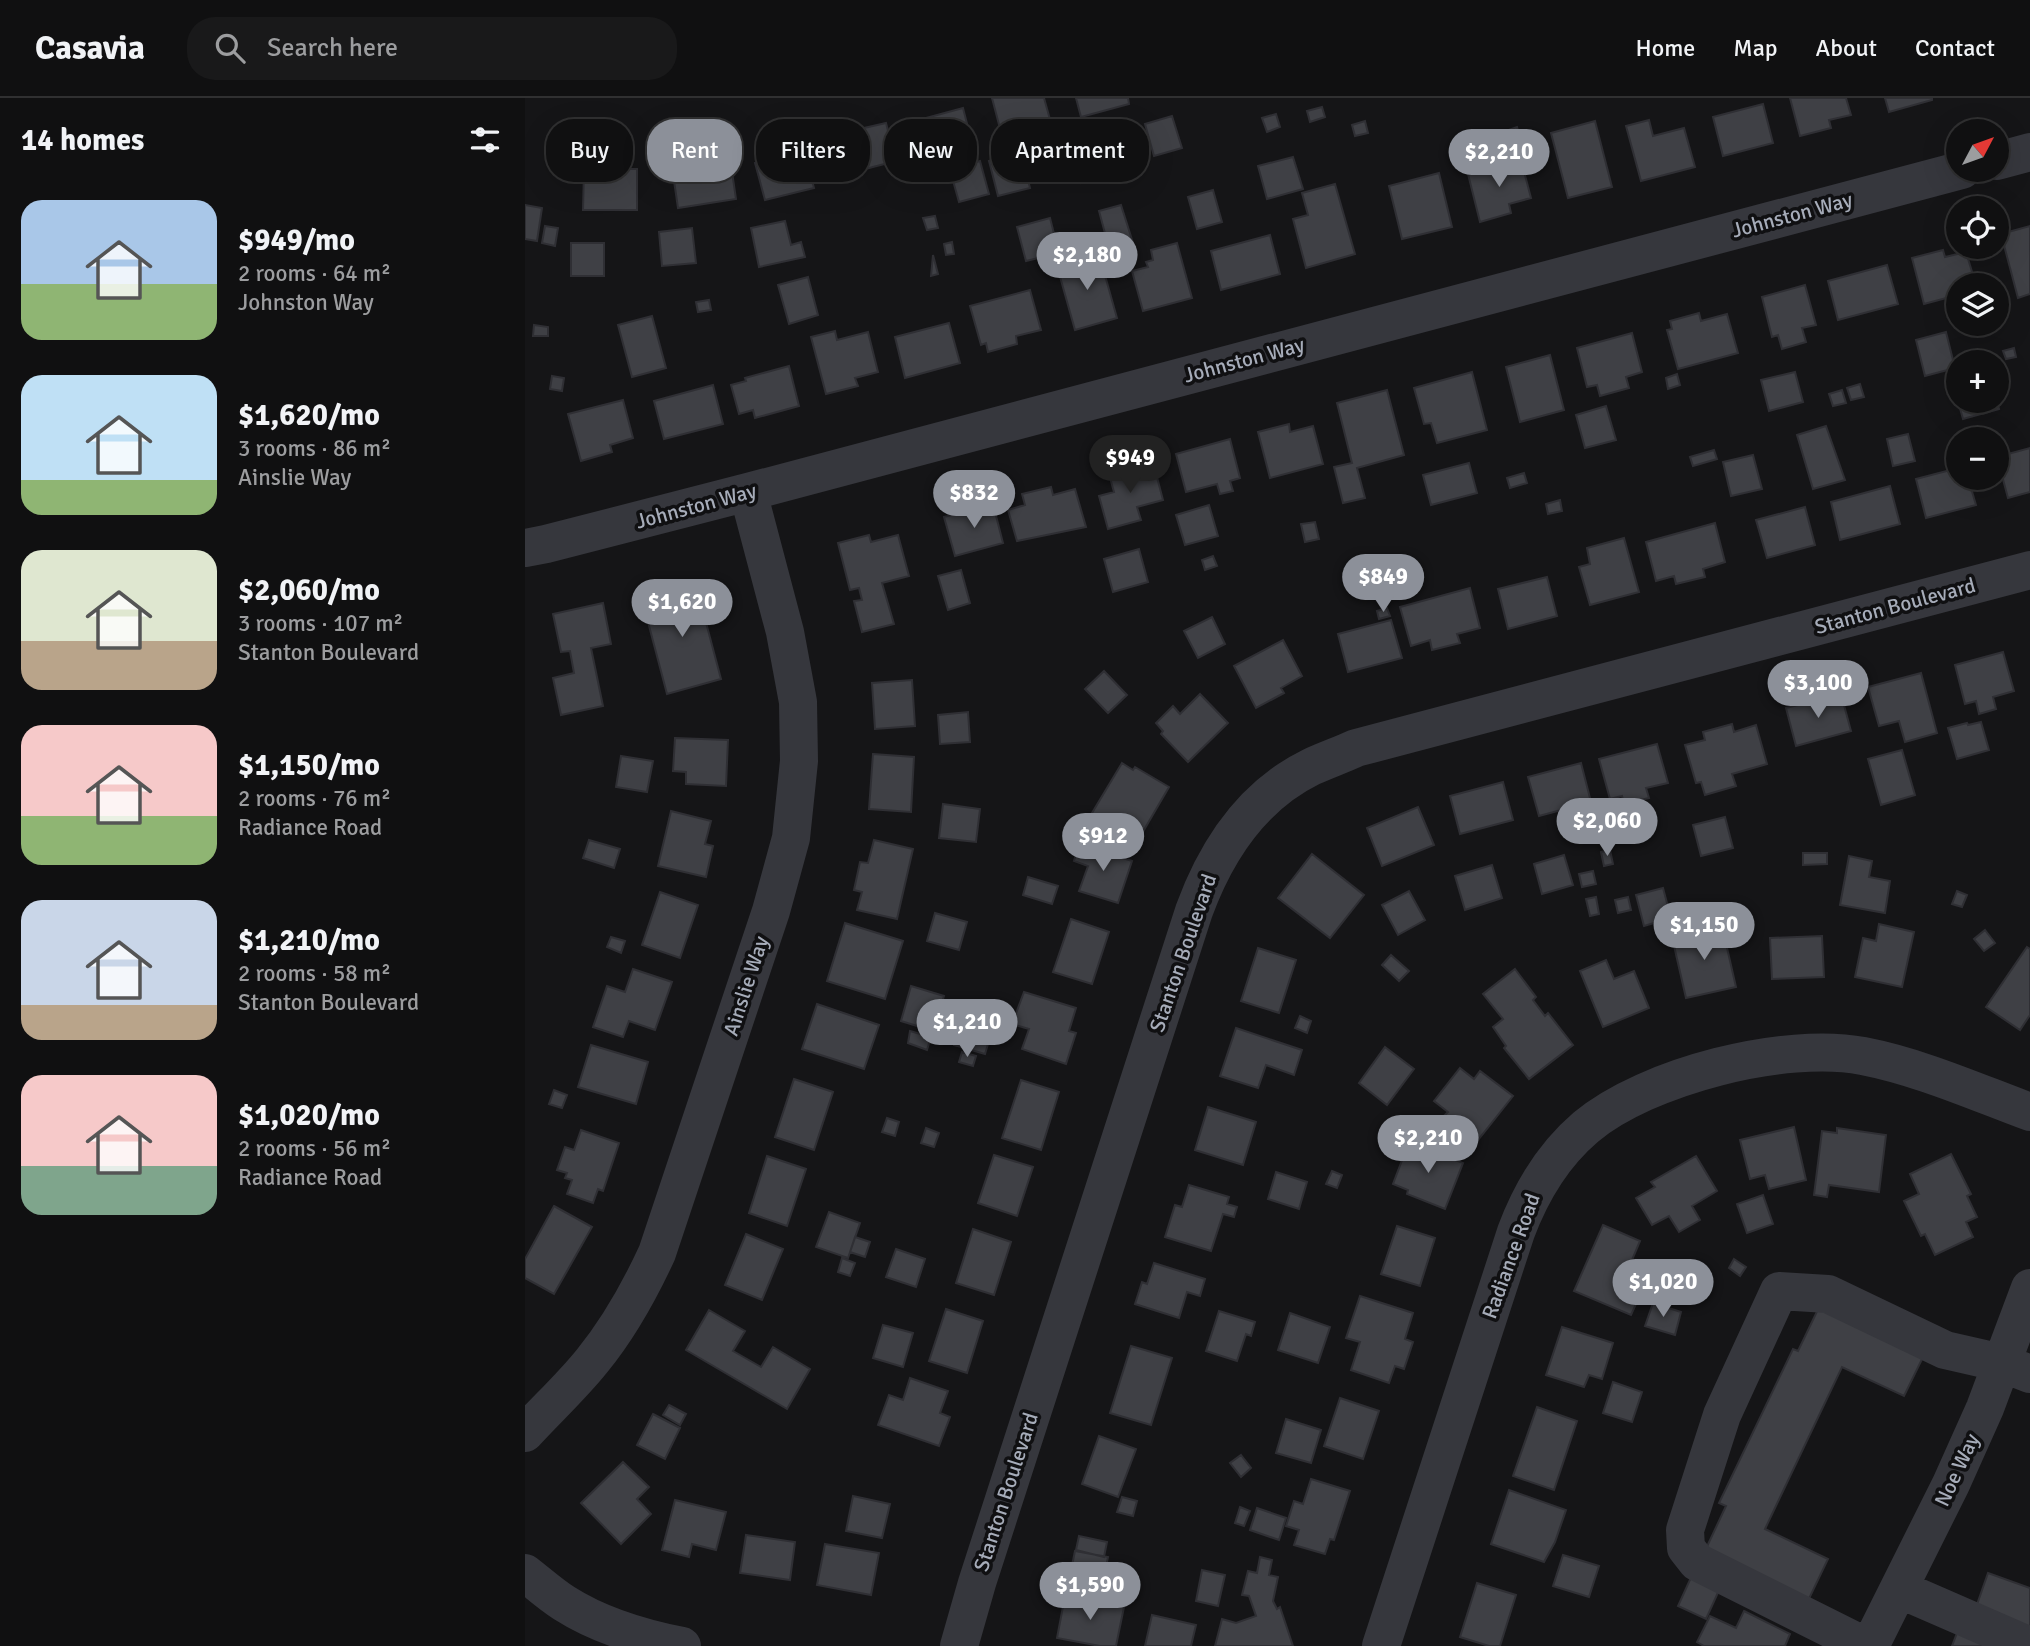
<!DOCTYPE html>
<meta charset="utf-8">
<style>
body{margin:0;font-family:Signika,sans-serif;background:#19191a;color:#f1f3f6;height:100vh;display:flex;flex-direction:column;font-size:26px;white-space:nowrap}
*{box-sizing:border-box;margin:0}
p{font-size:23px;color:#9c9d9f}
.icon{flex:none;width:38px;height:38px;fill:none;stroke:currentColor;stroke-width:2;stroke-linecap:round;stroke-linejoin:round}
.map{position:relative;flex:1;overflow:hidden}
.side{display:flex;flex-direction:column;background:#101011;width:525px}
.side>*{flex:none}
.guide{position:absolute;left:21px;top:21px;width:665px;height:63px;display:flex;gap:14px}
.needle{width:46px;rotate:49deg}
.buttons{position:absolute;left:1421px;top:21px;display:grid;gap:14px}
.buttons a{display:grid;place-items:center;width:63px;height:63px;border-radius:50%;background:#101011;box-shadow:0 7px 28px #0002,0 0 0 2px #303031;font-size:35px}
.price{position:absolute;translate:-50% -60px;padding:0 16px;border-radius:24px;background:#8c9099;color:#fff;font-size:23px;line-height:46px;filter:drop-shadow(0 2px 4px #0008)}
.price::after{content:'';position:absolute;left:50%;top:42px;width:21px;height:16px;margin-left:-10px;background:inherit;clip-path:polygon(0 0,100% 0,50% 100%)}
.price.selected{background:#222;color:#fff}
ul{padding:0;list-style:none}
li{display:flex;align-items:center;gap:21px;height:175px;padding:0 21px}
li span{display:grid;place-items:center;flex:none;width:196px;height:140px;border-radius:21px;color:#555}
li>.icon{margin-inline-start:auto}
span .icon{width:84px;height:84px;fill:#fffc;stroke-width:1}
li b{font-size:30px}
h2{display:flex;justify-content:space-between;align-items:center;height:84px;padding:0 21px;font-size:30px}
.pill{padding:0 24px;border-radius:28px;background:#101011;box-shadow:0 7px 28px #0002,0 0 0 2px #303031;font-size:24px;line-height:63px}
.pill.selected{background:#8c9099;color:#fff}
header{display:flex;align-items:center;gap:42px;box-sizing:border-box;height:98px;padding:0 35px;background:#101011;border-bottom:2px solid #303031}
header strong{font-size:33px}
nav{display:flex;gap:38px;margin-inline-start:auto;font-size:24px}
.search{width:490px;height:63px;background:#19191a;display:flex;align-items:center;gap:18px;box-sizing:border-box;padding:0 24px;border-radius:28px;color:#9c9d9f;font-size:26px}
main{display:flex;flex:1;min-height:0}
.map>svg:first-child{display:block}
</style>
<header>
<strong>Casavia</strong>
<div class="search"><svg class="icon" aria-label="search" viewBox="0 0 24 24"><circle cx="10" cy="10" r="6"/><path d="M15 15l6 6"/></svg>Search here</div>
<nav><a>Home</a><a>Map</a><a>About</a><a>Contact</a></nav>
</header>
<main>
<section class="side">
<h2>14 homes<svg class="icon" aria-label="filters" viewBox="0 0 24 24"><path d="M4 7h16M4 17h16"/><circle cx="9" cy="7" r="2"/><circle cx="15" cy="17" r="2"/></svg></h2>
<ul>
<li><span style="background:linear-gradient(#a9c7e8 60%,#8fb573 0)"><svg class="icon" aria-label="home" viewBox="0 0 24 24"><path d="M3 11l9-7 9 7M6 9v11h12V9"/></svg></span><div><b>$949/mo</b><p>2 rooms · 64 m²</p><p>Johnston Way</p></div></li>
<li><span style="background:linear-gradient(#bfe0f5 75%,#8fb573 0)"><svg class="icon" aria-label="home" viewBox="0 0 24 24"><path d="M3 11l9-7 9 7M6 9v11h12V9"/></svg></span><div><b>$1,620/mo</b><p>3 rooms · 86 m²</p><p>Ainslie Way</p></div></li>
<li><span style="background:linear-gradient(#dfe7d0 65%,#b9a48a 0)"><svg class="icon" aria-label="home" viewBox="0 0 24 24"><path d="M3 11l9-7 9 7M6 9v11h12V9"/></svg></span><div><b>$2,060/mo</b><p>3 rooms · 107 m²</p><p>Stanton Boulevard</p></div></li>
<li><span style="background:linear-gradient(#f6c9c9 65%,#8fb573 0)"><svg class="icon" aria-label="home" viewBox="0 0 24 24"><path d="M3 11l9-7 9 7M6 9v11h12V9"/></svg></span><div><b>$1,150/mo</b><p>2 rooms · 76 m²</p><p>Radiance Road</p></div></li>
<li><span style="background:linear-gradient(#c9d6e8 75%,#b9a48a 0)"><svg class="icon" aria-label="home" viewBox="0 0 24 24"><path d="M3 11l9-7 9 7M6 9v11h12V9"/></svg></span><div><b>$1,210/mo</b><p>2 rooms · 58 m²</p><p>Stanton Boulevard</p></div></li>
<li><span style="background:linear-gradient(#f6c9c9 65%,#7fa58c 0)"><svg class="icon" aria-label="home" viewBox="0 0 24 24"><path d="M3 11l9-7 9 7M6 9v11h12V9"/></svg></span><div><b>$1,020/mo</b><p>2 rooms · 56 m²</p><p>Radiance Road</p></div></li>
</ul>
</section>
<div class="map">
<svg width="1505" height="1548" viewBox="0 0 1505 1548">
<rect width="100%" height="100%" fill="#151517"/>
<path fill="#3f4045" stroke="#2f2f34" stroke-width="2" d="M467 0H519L526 25 477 38Z
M551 0H603L604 6 556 19Z
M1265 0H1321L1326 17 1304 22 1306 30 1275 38Z
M1360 0H1407V2L1364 14Z
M1238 6 1248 45 1198 58 1188 19Z
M797 9 800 19 785 24 782 13Z
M438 10 448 49 400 61 390 23Z
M751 16 755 29 742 34 737 20Z
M647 18 657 50 629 58 620 26Z
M1124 22 1128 38 1159 30 1170 69 1116 83 1101 28Z
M840 23 843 35 830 38 827 27Z
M1070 23 1087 89 1043 100 1026 35Z
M361 25 371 63 321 76 318 65 303 69 295 40Z
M992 29 995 40 984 44 981 33Z
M279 52 289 90 240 102 230 65Z
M496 54 505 90 473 98 464 63Z
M768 59 778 91 742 101 733 68Z
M205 60 211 101 153 110 147 69Z
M996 62 1006 100 984 106 986 115 955 124 943 76Z
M455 63 464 96 434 104 425 72Z
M59 71H112V112H58Z
M564 71 567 81 556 85 553 73Z
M914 75 927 129 877 141 864 88Z
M810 86 830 156 781 170 768 121 783 117 777 95Z
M688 92 697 124 672 131 663 99Z
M0 107 17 110 12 143 0 141Z
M596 107 609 148 585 154 574 113Z
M410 118 413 130 402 132 398 120Z
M525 120 534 155 501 163 492 129Z
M260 123 266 147 276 144 280 159 234 169 226 130Z
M20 128 33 130 30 148 17 145Z
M1505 128V196L1493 200 1476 136Z
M167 130 171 165 137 168 134 134Z
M745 137 755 176 696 192 686 153Z
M427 144 429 156 421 157 419 146Z
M46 145H79V178H46Z
M652 145 667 200 618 213 607 173 623 169 621 164 628 162 626 152Z
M1418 152 1420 159 1441 154 1451 187H1433V211L1428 212 1425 199 1399 206 1387 160Z
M574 156 592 220 550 232 532 168Z
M408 157 413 176 406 178Z
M1362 167 1373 206 1313 222 1303 183Z
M283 179 293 217 264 226 253 187Z
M1280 187 1291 227 1277 230 1281 244 1257 251 1253 237 1247 239 1237 199Z
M505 192 516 232 491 238 492 246 463 254 461 245 456 247 445 208Z
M184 202 186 212 173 214 171 204Z
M1174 215 1176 223 1202 216 1213 255 1153 271 1142 232 1147 231 1145 223Z
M127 218 141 270 107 279 93 227Z
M424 225 435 265 380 280 370 239Z
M9 227 23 229V238H8Z
M310 233 312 242 343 234 353 274 330 280 333 288 301 296 286 239Z
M1421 234 1430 270 1400 278 1391 242Z
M1107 235 1117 274 1101 279 1104 290 1075 298 1072 287 1062 289 1052 250Z
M1489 250 1491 259 1481 261 1478 253Z
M1025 257 1039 312 995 324 981 269Z
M264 268 274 308 230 320 228 312 214 316 206 287 221 283 220 280Z
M947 274 962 332 912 345 906 325 899 326 889 290Z
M1270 274 1278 304 1244 313 1236 282Z
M1152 276 1155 287 1143 291 1141 280Z
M27 278 39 280 37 293 25 291Z
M1335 286 1339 299 1326 302 1322 290Z
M188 287 198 326 139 341 129 303Z
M1433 288V303H1472L1474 311 1438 321 1429 289Z
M862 292 879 357 832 370 840 400 818 405 809 369 827 365 812 305Z
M1317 292 1321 305 1308 308 1304 296Z
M98 302 108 340 85 347 87 354 56 363 43 316Z
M1081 308 1091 342 1060 350 1051 317Z
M764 326 765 334 788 328 798 366 745 380 733 334Z
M1301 328 1320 382 1288 391 1272 337Z
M1383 336 1390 363 1368 368 1362 341Z
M705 341 715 380 705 383 708 393 695 396 692 386 661 394 651 356Z
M1505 350V394L1483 400 1472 359Z
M1189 352 1192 361 1168 368 1165 359Z
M1228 357 1237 391 1206 398 1198 364Z
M628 364 638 402 612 409 616 422 583 431 574 398 589 394 584 376Z
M944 365 952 395 906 407 898 377Z
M1433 370V380H1443L1451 407 1401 420 1391 381Z
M999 375 1002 385 985 390 982 380Z
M1365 388 1375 426 1315 442 1306 404Z
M526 389 528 397 550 391 561 429 492 443 483 412 500 407 497 396Z
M1035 402 1037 413 1023 416 1021 406Z
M468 406 478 445 430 458 419 419Z
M684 407 693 438 660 447 651 417Z
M1280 409 1290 447 1242 460 1231 422Z
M790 424 794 441 780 444 776 426Z
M1190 425 1200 464 1178 471 1180 479 1151 486 1149 478 1131 483 1121 444Z
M344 437 346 444 373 437 384 478 357 485 369 526 337 534 329 503 337 502 334 490 325 492 313 445Z
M1099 440 1114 494 1065 507 1054 469 1065 466 1062 450Z
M614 451 623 484 588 494 579 461Z
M688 458 692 468 680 472 677 462Z
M436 472 445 505 423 512 413 478Z
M1022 479 1032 518 983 531 973 491Z
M170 483 196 581 142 596 118 505 142 499 140 491Z
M945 490 955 530 932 536 935 545 907 552 905 542 886 548 875 509Z
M78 505 86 546 66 550 78 608 36 617 28 580 49 575 45 553 36 554 28 516Z
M862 510 865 518 854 521 852 513Z
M687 519 700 546 673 560 659 533Z
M866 522 877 560 823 574 813 536Z
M758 542 777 578 756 590 759 595 731 610 709 568Z
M1478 554 1489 593 1468 599 1471 611 1454 616 1451 603 1440 606 1430 567Z
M579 573 602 597 583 615 560 591Z
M1396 575 1412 635 1380 644 1374 623 1354 628 1343 589Z
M387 582 390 628 350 631 347 585Z
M675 596 703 625 663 664 636 636 638 633 631 625 648 608 655 616Z
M1316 596 1326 633 1271 648 1261 610Z
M443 614 445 644 415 646 413 617Z
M1456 624 1464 652 1432 661 1423 630 1442 625 1443 627Z
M1207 626 1209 634 1231 627 1242 666 1207 676 1211 688 1180 697 1176 684 1171 685 1160 647 1180 642 1178 634Z
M150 640 203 642 201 688 161 686V674L148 673Z
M1132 646 1143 685 1121 690 1124 700 1099 706 1097 698 1085 701 1074 661Z
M1377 652 1390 697 1356 707 1343 661Z
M348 656 389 659 386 714 344 711Z
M96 658 128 663 122 694 91 689Z
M597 665 608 672 610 669 644 689 616 737 605 730 598 742 564 720Z
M1056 665 1066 704 1014 718 1003 679Z
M978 684 988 722 935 736 925 698Z
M418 706 455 711 451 744 414 740Z
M893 709 909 747 857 768 842 730Z
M146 713 186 723 180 746 188 748 181 779 133 768Z
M1200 719 1208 750 1176 758 1168 727Z
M64 742 95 751 89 770 58 760Z
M349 742 388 751 372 821 332 812 337 794 329 792 335 764 343 765Z
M554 746 607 763 593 805 554 793 563 768 549 763Z
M1085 752 1088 766 1079 768 1076 754Z
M1278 755H1302V766L1278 767Z
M787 756 839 797 805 840 753 800Z
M1039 757 1048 787 1017 796 1009 766Z
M1324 758 1347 763 1344 779 1365 783 1360 815 1315 807Z
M967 767 977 800 940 812 930 778Z
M1068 773 1071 786 1057 789 1054 776Z
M503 779 533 788 527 806 498 797Z
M1138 790 1146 820 1119 828 1111 797Z
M884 793 900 822 873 837 857 807Z
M1432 793 1442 797 1437 809 1427 806Z
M135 794 173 807 155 860 117 847Z
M1071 799 1074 816 1065 818 1061 801Z
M1103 799 1106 812 1093 815 1090 802Z
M410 815 442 824 434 852 402 843Z
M546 821 584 834 567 886 528 874Z
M320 825 378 843 360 901 302 883Z
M1354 826 1389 834 1377 889 1330 879 1338 840 1351 843Z
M1197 828 1211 889 1161 900 1147 839Z
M1460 832 1470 845 1459 853 1449 841Z
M1297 838 1299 879 1247 881 1245 840Z
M86 839 100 843 96 855 82 849Z
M1502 849 1505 851V917L1495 932 1461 909Z
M733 850 771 862 754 915 716 903Z
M866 857 884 873 874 883 857 867Z
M1081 862 1089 881 1109 873 1124 910 1078 929 1055 873Z
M108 871 147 884 130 932 104 923 98 939 68 929 82 888 100 894Z
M990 871 1011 899 1008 902 1020 918 1023 915 1048 947 1004 981 979 950 981 948 968 929 978 921 958 896Z
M386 888 419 898 408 933 376 923Z
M499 894 551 910 544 933 551 935 541 966 497 951 504 931 487 926Z
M292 906 354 927 339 971 277 951Z
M424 917 437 922 438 917 469 926 460 956 429 947 430 942 417 938Z
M775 918 786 923 782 935 770 930Z
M711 930 777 952 769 977 741 967 733 990 695 978Z
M385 933 406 939 402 952 383 945Z
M66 947 123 964 111 1006 53 989Z
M860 949 889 971 862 1007 834 985Z
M437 954 451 958 448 968 434 964Z
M935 970 949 981 955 973 988 998 953 1042 920 1017 923 1014 909 1003Z
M269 981 308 994 289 1052 250 1039Z
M496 982 534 994 516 1052 477 1040Z
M29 992 42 997 37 1010 24 1006Z
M683 1009 731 1024 718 1067 670 1052Z
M362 1020 374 1024 370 1038 357 1034Z
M1269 1029 1281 1082 1244 1091 1240 1077 1225 1081 1215 1042Z
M401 1030 414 1035 409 1049 396 1045Z
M1312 1030 1361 1037 1354 1094 1304 1087 1302 1099 1289 1097 1297 1033 1312 1035Z
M56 1032 94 1045 78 1093 73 1091 68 1105 42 1096 47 1082 40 1080 42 1075 32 1072 40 1049 49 1052Z
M884 1044 938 1065 920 1111 882 1096 883 1092 868 1086Z
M1426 1056 1446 1096 1442 1098 1452 1119 1441 1124 1448 1139 1410 1157 1400 1136 1396 1138 1379 1103 1394 1096 1385 1076Z
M469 1057 508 1069 492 1118 453 1105Z
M242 1058 281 1071 262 1128 224 1115Z
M1171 1058 1192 1093 1167 1108 1175 1122 1154 1134 1144 1118 1127 1127 1111 1100 1130 1089 1126 1084Z
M807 1073 817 1077 812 1090 801 1086Z
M751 1074 782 1084 774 1111 743 1101Z
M664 1087 704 1099 702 1106 712 1109 709 1119 698 1116 686 1153 640 1139 650 1107 657 1109Z
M1238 1097 1248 1126 1222 1135 1212 1106Z
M29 1108 67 1129 29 1196 0 1180V1161Z
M304 1114 335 1125 323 1160 291 1149Z
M1078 1127 1115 1143 1107 1162 1136 1174 1125 1201 1115 1197 1106 1217 1049 1193Z
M872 1128 910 1140 895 1188 856 1176Z
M448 1131 486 1144 469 1197 431 1185Z
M221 1136 258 1151 237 1202 200 1187Z
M330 1139 345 1144 340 1159 325 1154Z
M371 1151 400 1161 391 1189 361 1179Z
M317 1160 330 1165 325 1178 313 1174Z
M1209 1161 1221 1169 1215 1178 1204 1170Z
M629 1165 680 1181 675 1198 662 1194 654 1220 610 1206 617 1184 622 1186Z
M835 1198 888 1215 880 1241 888 1244 879 1271 870 1268 864 1285 826 1272 835 1244 821 1240Z
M1297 1203 1401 1253 1379 1298 1317 1269 1240 1431 1303 1461 1281 1507 1178 1457 1201 1408 1194 1405 1268 1251 1273 1253Z
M1128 1205 1156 1214 1150 1237 1120 1228Z
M421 1211 458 1223 442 1275 404 1263Z
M184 1212 220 1233 208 1253 236 1269 248 1249 285 1271 262 1311 161 1252Z
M694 1213 730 1224 726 1238 721 1236 712 1263 681 1253Z
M765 1215 805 1229 793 1265 753 1252Z
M358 1227 388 1235 378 1269 348 1260Z
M1037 1229 1088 1245 1077 1281 1064 1277 1059 1289 1021 1277Z
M606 1248 647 1260 626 1327 585 1315Z
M385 1280 423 1293 415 1315 425 1319 414 1348 353 1327 364 1297 378 1302Z
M1088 1284 1117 1294 1107 1324 1078 1315Z
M815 1300 854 1313 838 1361 799 1348Z
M144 1307 161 1316 155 1327 138 1317Z
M1012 1309 1052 1323 1029 1392 988 1378Z
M128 1316 155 1330 140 1361 112 1347Z
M761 1321 796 1332 786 1365 751 1355Z
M574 1338 611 1351 593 1399 557 1386Z
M716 1357 726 1370 716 1379 705 1365Z
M98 1364 124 1389 112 1401 126 1416 96 1446 56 1405Z
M786 1381 825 1393 809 1442 805 1441 800 1456 769 1447 774 1432 761 1428 769 1403 778 1406Z
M984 1392 1041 1412 1030 1444 1019 1464 966 1446Z
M328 1398 365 1406 357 1440 321 1433Z
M597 1399 612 1403 608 1418 592 1414Z
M150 1402 201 1414 191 1452 167 1446 164 1459 137 1452Z
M715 1409 725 1413 719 1428 710 1425Z
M732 1410 761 1420 754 1442 725 1432Z
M221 1437 270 1444 265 1482 215 1475Z
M554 1438 582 1444 579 1459 551 1452Z
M300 1446 354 1455 346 1497 292 1487Z
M550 1453 583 1459 577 1489 544 1482Z
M1038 1457 1074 1468 1064 1499 1028 1488Z
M735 1459 747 1462 744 1477 753 1479 748 1503 752 1511 755 1509 768 1548H690L697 1521 711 1525 731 1518 724 1498 717 1497 723 1473 732 1475Z
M677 1472 700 1477 693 1508 671 1503Z
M1168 1475 1196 1488 1181 1521 1153 1508Z
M1463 1475 1505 1490V1539L1448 1518Z
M952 1485 991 1497 975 1548H964L935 1539Z
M540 1498 599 1509 591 1548H575L532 1540Z
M1219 1513 1265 1536 1260 1548H1179L1172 1544 1185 1518 1211 1530Z
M627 1517 671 1527 666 1548H620Z
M1432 1535 1466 1548H1427Z"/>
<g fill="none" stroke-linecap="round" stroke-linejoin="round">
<path stroke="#36373d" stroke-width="38" d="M1472 63 1505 54
M0 450 21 446 223 394 1437 72
M0 1335C22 1311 47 1288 67 1263 94 1230 114 1194 132 1155L246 813 266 740 274 663 273 604 260 534 223 394
M0 1475C13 1485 25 1496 39 1505 75 1528 116 1540 157 1548
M1374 1491 1505 1548
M434 1548 452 1485 669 813C691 753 727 698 786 669 801 662 816 657 831 650L1505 472
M856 1548 991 1134C1006 1094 1028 1057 1061 1029 1122 978 1260 943 1338 958 1395 969 1451 994 1505 1014
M1340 1548 1172 1464 1161 1450 1160 1432 1197 1317 1254 1193 1303 1196 1420 1252 1477 1265 1505 1276
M1345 1548 1426 1386 1460 1310 1505 1190"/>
</g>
<g text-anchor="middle" stroke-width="7" stroke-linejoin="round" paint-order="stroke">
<g font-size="21" fill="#a6acb9" stroke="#101012">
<text transform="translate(1267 117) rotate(-15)" y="7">Johnston Way</text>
<text transform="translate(719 262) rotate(-15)" y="7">Johnston Way</text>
<text transform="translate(171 408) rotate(-15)" y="7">Johnston Way</text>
<text transform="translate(1370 508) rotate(-15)" y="7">Stanton Boulevard</text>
<text transform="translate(658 855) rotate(-71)" y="7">Stanton Boulevard</text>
<text transform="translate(221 888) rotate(-72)" y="7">Ainslie Way</text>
<text transform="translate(986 1158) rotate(-70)" y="7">Radiance Road</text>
<text transform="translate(1432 1372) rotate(-65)" y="7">Noe Way</text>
<text transform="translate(481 1394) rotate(-72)" y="7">Stanton Boulevard</text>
</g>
</g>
</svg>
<div class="buttons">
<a><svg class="needle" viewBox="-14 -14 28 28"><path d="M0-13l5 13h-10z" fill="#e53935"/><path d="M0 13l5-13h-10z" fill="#9c9d9f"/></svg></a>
<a><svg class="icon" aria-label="locate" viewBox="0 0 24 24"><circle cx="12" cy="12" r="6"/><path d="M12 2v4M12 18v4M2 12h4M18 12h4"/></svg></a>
<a><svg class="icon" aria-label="layers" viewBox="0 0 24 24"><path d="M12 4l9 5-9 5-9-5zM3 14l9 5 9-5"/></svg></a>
<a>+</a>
<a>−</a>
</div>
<b class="price" style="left:974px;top:91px">$2,210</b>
<b class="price" style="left:562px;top:194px">$2,180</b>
<b class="price selected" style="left:605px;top:397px">$949</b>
<b class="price" style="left:449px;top:432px">$832</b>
<b class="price" style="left:858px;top:516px">$849</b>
<b class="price" style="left:157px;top:541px">$1,620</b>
<b class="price" style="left:1293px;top:622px">$3,100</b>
<b class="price" style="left:1082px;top:760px">$2,060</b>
<b class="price" style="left:578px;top:775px">$912</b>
<b class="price" style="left:1179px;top:864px">$1,150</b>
<b class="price" style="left:442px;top:961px">$1,210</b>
<b class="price" style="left:903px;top:1077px">$2,210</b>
<b class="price" style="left:1138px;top:1221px">$1,020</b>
<b class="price" style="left:565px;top:1524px">$1,590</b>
<div class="guide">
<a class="pill">Buy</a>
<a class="pill selected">Rent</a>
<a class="pill">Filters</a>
<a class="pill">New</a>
<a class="pill">Apartment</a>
</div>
</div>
</main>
